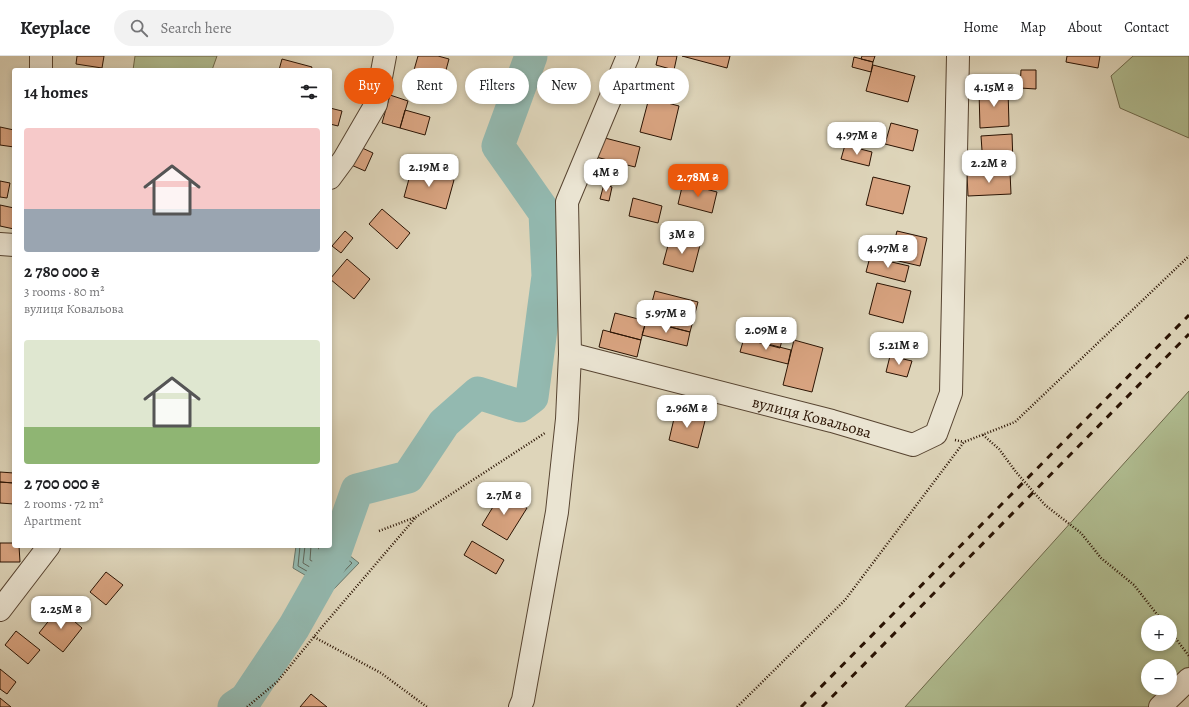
<!DOCTYPE html>
<meta charset="utf-8">
<style>
body{margin:0;font-family:Alegreya,serif;background:#f2f2f2;color:#202124;height:100vh;display:flex;flex-direction:column;font-size:15px;white-space:nowrap}
*{box-sizing:border-box;margin:0}
p{font-size:13px;color:#757577}
.icon{flex:none;width:22px;height:22px;fill:none;stroke:currentColor;stroke-width:2;stroke-linecap:round;stroke-linejoin:round}
.map{position:relative;flex:1;overflow:hidden}
.details{position:absolute;left:12px;top:12px;width:320px;height:480px;display:flex;flex-direction:column;background:#fff;border-radius:4px;box-shadow:0 2px 6px #0003}
.details>*{flex:none}
.guide{position:absolute;left:344px;top:12px;width:380px;height:36px;display:flex;gap:8px}
.fabs{position:absolute;left:1141px;top:559px;display:grid;gap:8px}
.fabs a{display:grid;place-items:center;width:36px;height:36px;border-radius:50%;background:#fff;box-shadow:0 2px 6px #0003;font-size:20px}
.price{position:absolute;translate:-50% -34px;padding:0 9px;border-radius:8px;background:#fff;color:#222;font-size:13px;line-height:26px;filter:drop-shadow(0 1px 2px #0008)}
.price::after{content:'';position:absolute;left:50%;top:24px;width:12px;height:9px;margin-left:-6px;background:inherit;clip-path:polygon(0 0,100% 0,50% 100%)}
.price.selected{background:#ea580c;color:#fff}
ul{padding:0;list-style:none}
li{display:grid;align-content:center;gap:8px;height:212px;padding:0 12px}
li span{display:grid;place-items:center;height:124px;border-radius:4px;color:#555}
li>.icon{margin-inline-start:auto}
span .icon{width:72px;height:72px;fill:#fffc;stroke-width:1}
li b{font-size:17px}
h2{display:flex;justify-content:space-between;align-items:center;height:48px;padding:0 12px;font-size:17px}
.tag{padding:0 14px;border-radius:18px;background:#fff;box-shadow:0 2px 6px #0003;font-size:14px;line-height:36px}
.tag.selected{background:#ea580c;color:#fff}
header{display:flex;align-items:center;gap:24px;box-sizing:border-box;height:56px;padding:0 20px;background:#fff;border-bottom:1px solid #e0e0e0}
header strong{font-size:19px}
nav{display:flex;gap:22px;margin-inline-start:auto;font-size:14px}
.search{width:280px;height:36px;background:#f2f2f2;display:flex;align-items:center;gap:10px;box-sizing:border-box;padding:0 14px;border-radius:22px;color:#757577;font-size:15px}
.map>svg:first-child{display:block}
</style>
<header>
<strong>Keyplace</strong>
<div class="search"><svg class="icon" aria-label="search" viewBox="0 0 24 24"><circle cx="10" cy="10" r="6"/><path d="M15 15l6 6"/></svg>Search here</div>
<nav><a>Home</a><a>Map</a><a>About</a><a>Contact</a></nav>
</header>
<div class="map">
<svg width="1189" height="651" viewBox="0 0 1189 651">
<rect width="100%" height="100%" fill="#ded5ba"/>
<filter id="stains"><feTurbulence type="fractalNoise" baseFrequency=".005" numOctaves="4"/><feColorMatrix values="0 0 0 0 .2 0 0 0 0 .09 0 0 0 0 .02 0 0 0 .5 -.17"/></filter>
<radialGradient id="worn" r=".72"><stop offset=".6" stop-color="#630" stop-opacity="0"/><stop offset="1" stop-color="#630" stop-opacity=".3"/></radialGradient>
<path fill="#b0bd91" stroke="#6d684a" fill-rule="evenodd" d="M135 0H217L212 14H133Z
M1133 0H1189V82L1120 52 1111 20Z
M1189 335V624L1158 651H905ZM1148 566H1170V588H1148ZM1148 610H1170V632H1148Z"/>
<path fill="#93b9b0" stroke="#69776b" d="M330 484 359 507 332 535 293 512 296 490H330Z"/>
<g fill="none" stroke-linecap="round" stroke-linejoin="round">
<path stroke="#5e665a" stroke-width="1" d="M300 490 298 510 331 529 352 507 330 489
M305 490 303 507 330 523 345 508 324 490
M311 490 310 504 330 515 335 510 336 508 320 495 317 490"/>
<path stroke="#93b9b0" stroke-width="33" d="M234 651 246 643 294 571 333 502 357 434 408 421 444 367 478 337 520 350 532 341 548 220 545 157 498 90 531 0"/>
</g>
<path fill="#d9a481" stroke="#2a1303" d="M77 0H104L102 12 76 8Z
M418 0H438L449 3 440 36 410 28Z
M658 0H677L674 14 656 9Z
M682 0H730L727 12Z
M862 0H875L873 6 861 3Z
M1067 0H1100L1098 12 1066 6Z
M854 1 873 6 871 16 852 11Z
M282 3 312 11 311 14H279Z
M873 9 915 20 908 46 866 35Z
M1021 14H1036V33L1020 32Z
M626 21 643 25 640 38 623 34Z
M1008 33 1009 70 980 72 979 35Z
M390 39 408 45 400 72 382 67Z
M649 42 679 50 671 84 640 76Z
M330 52 342 55 338 70 330 68Z
M405 54 430 61 425 79 400 72Z
M891 67 918 74 913 95 885 88Z
M0 71 14 74V91L0 89Z
M1012 78 1013 108 983 109 981 80Z
M601 81 640 91 635 111 596 101Z
M845 89 872 96 869 110 841 103Z
M358 90 373 97 365 115 349 108Z
M412 112 454 124 446 153 404 141Z
M1010 116 1011 138 968 140 967 118Z
M873 121 910 130 903 158 866 149Z
M0 125 10 127 7 142 0 141Z
M683 127 717 136 712 157 678 148Z
M604 128 612 131 609 145 600 143Z
M633 142 662 150 658 167 629 160Z
M0 149 14 152V173L0 170Z
M382 153 410 177 397 193 369 168Z
M345 175 353 182 341 197 332 190Z
M897 175 927 182 920 210 890 203Z
M670 182 700 189 693 216 663 208Z
M870 201 909 210 905 226 866 216Z
M347 203 370 223 354 243 330 223Z
M877 227 911 235 903 267 869 258Z
M655 235 698 246 690 276 647 265Z
M615 257 646 265 641 284 610 276Z
M646 265 690 276 687 290 642 279Z
M749 267 784 276 780 292 745 283Z
M603 274 641 284 637 301 599 291Z
M744 282 791 294 788 308 740 296Z
M794 284 823 292 812 336 783 329Z
M890 300 912 305 907 321 886 316Z
M676 354 706 361 698 392 669 384Z
M0 416 14 417V427L0 426Z
M0 426 14 427V448L0 447Z
M502 436 527 452 507 484 482 469Z
M472 485 504 504 496 518 464 499Z
M0 487H14V490H19L20 506H0Z
M106 516 123 529 106 549 90 536Z
M59 552 82 572 63 596 39 577Z
M16 575 40 594 28 608 5 589Z
M0 613 16 626 7 638 0 633Z
M311 638 327 651H300Z
M0 642 11 651H0Z"/>
<g fill="none" stroke-linecap="round" stroke-linejoin="round">
<defs>
<g id="street">
<path d="M41 14V0"/>
<path d="M330 122 344 103 376 48 385 0"/>
<path d="M0 188 14 189"/>
<path id="s1" d="M570 298 832 365 913 389 936 378 951 337 958 0"/>
<path d="M0 554 49 490"/>
<path d="M520 651 523 644 557 456 567 363 570 298 567 146 628 0"/>
<path d="M1160 651 1189 623"/>
</g>
</defs>
<use href="#street" stroke="#574431" stroke-width="24"/>
<path stroke="#2a1303" stroke-width="2.5" stroke-dasharray="1 2" stroke-linecap="butt" d="M983 379 999 393 1016 416 1045 449 1081 477 1101 502 1134 529 1163 566
M955 384 964 386
M379 475 416 461 545 377
M1170 575 1189 600
M314 581 381 617 427 651
M247 651 277 626 322 571 416 461
M737 651 845 544 964 386 1015 366 1189 200"/>
<use href="#street" stroke="#eae4d2" stroke-width="22"/>
<path stroke="#2a1303" stroke-width="3" stroke-dasharray="7 7" stroke-linecap="butt" d="M801 651 1189 259
M822 651 1189 278"/>
</g>
<g text-anchor="middle" stroke-width="3" stroke-linejoin="round" paint-order="stroke">
<g font-size="16" fill="#2a1303" stroke="#eae4d2">
<text dy="6" stroke="none"><textPath href="#s1" startOffset="250">вулиця Ковальова</textPath></text>
</g>
</g>
<rect width="100%" height="100%" filter="url(#stains)"/>
<rect width="100%" height="100%" fill="url(#worn)"/>
</svg>
<div class="fabs">
<a>+</a>
<a>−</a>
</div>
<b class="price" style="left:994px;top:52px">4.15M ₴</b>
<b class="price" style="left:857px;top:100px">4.97M ₴</b>
<b class="price" style="left:989px;top:128px">2.2M ₴</b>
<b class="price" style="left:429px;top:132px">2.19M ₴</b>
<b class="price" style="left:606px;top:137px">4M ₴</b>
<b class="price selected" style="left:698px;top:142px">2.78M ₴</b>
<b class="price" style="left:682px;top:199px">3M ₴</b>
<b class="price" style="left:888px;top:213px">4.97M ₴</b>
<b class="price" style="left:666px;top:278px">5.97M ₴</b>
<b class="price" style="left:766px;top:295px">2.09M ₴</b>
<b class="price" style="left:899px;top:310px">5.21M ₴</b>
<b class="price" style="left:687px;top:373px">2.96M ₴</b>
<b class="price" style="left:504px;top:460px">2.7M ₴</b>
<b class="price" style="left:61px;top:574px">2.25M ₴</b>
<div class="guide">
<a class="tag selected">Buy</a>
<a class="tag">Rent</a>
<a class="tag">Filters</a>
<a class="tag">New</a>
<a class="tag">Apartment</a>
</div>
<section class="details">
<h2>14 homes<svg class="icon" aria-label="filters" viewBox="0 0 24 24"><path d="M4 7h16M4 17h16"/><circle cx="9" cy="7" r="2"/><circle cx="15" cy="17" r="2"/></svg></h2>
<ul>
<li><span style="background:linear-gradient(#f6c9c9 65%,#9aa5b1 0)"><svg class="icon" aria-label="home" viewBox="0 0 24 24"><path d="M3 11l9-7 9 7M6 9v11h12V9"/></svg></span><div><b>2 780 000 ₴</b><p>3 rooms · 80 m²</p><p>вулиця Ковальова</p></div></li>
<li><span style="background:linear-gradient(#dfe7d0 70%,#8fb573 0)"><svg class="icon" aria-label="home" viewBox="0 0 24 24"><path d="M3 11l9-7 9 7M6 9v11h12V9"/></svg></span><div><b>2 700 000 ₴</b><p>2 rooms · 72 m²</p><p>Apartment</p></div></li>
</ul>
</section>
</div>
